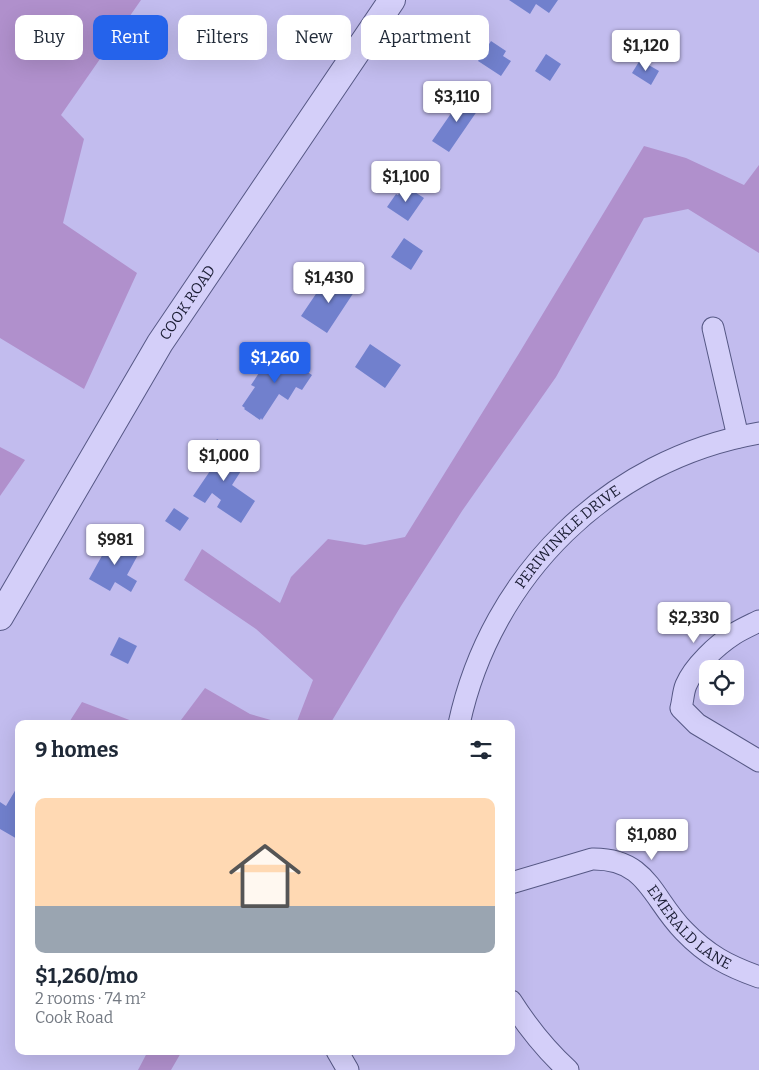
<!DOCTYPE html>
<meta charset="utf-8">
<style>
body{margin:0;font-family:Bitter,serif;background:#f6f6f7;color:#1f2937;height:100vh;display:flex;flex-direction:column;font-size:19px;white-space:nowrap}
*{box-sizing:border-box;margin:0}
p{font-size:16px;color:#747a83}
.icon{flex:none;width:28px;height:28px;fill:none;stroke:currentColor;stroke-width:2;stroke-linecap:round;stroke-linejoin:round}
.map{position:relative;flex:1;overflow:hidden}
.panel{position:absolute;left:15px;top:720px;width:500px;height:335px;display:flex;flex-direction:column;background:#fff;border-radius:10px;box-shadow:0 5px 20px #0002}
.panel>*{flex:none}
.hud{position:absolute;left:15px;top:15px;width:500px;height:45px;display:flex;gap:10px}
.fabs{position:absolute;left:699px;top:660px;display:grid;gap:10px}
.fabs a{display:grid;place-items:center;width:45px;height:45px;border-radius:10px;background:#fff;box-shadow:0 5px 20px #0002;font-size:25px}
.price{position:absolute;translate:-50% -42px;padding:0 11px;border-radius:5px;background:#fff;color:#222;font-size:16px;line-height:32px;filter:drop-shadow(0 1px 2px #0008)}
.price::after{content:'';position:absolute;left:50%;top:30px;width:15px;height:11px;margin-left:-8px;background:inherit;clip-path:polygon(0 0,100% 0,50% 100%)}
.price.active{background:#2563eb;color:#fff}
ul{padding:0;list-style:none}
li{display:grid;align-content:center;gap:10px;height:265px;padding:0 20px}
li+li{border-top:1px solid #e0e1e3}
li span{display:grid;place-items:center;height:155px;border-radius:10px;color:#555}
li>.icon{margin-inline-start:auto}
span .icon{width:90px;height:90px;fill:#fffc;stroke-width:1}
li b{font-size:21px}
h2{display:flex;justify-content:space-between;align-items:center;height:60px;padding:0 20px;font-size:21px}
.tag{padding:0 18px;border-radius:10px;background:#fff;box-shadow:0 5px 20px #0002;font-size:18px;line-height:45px}
.tag.active{background:#2563eb;color:#fff}
.map>svg:first-child{display:block}
</style>
<div class="map">
<svg width="759" height="1070" viewBox="0 0 759 1070">
<rect width="100%" height="100%" fill="#c2bcee"/>
<path fill="#b090cc" d="M0 0H141L61 115 84 139 63 223 137 273 84 389 0 338Z
M644 146 686 158 744 185 759 165V253L688 209 644 218 556 377 462 511 401 606 330 724H296L313 680 256 629 184 580 202 549 280 603 291 577 328 539 365 545 405 537 518 355Z
M0 447 25 460 0 496Z
M205 688 250 714 285 724H178Z
M82 702 140 724H68Z
M148 1051H182L171 1070H138Z"/>
<path fill="#7180cd" d="M509 0H558L549 13 536 4 530 14Z
M491 41 506 51 503 56 511 61 501 76 478 61Z
M546 54 561 64 550 81 535 71Z
M640 60 659 71 651 85 632 73Z
M475 95 484 101 449 152 432 141 461 99 469 104Z
M404 185 424 198 408 221 387 207 396 194 398 195Z
M404 238 423 251 411 270 391 257Z
M335 278 343 284 347 279 358 286 327 333 301 316 322 285 327 289Z
M370 344 401 365 385 388 355 367Z
M274 350 312 375 302 390 296 387 288 400 279 394 262 420 261 418 260 420 244 409 245 408 242 406 255 387 251 385Z
M217 439 239 453 231 464 241 471 232 485 255 501 241 523 217 507 221 500 212 493 205 503 193 496 210 471 201 464Z
M174 508 189 518 180 531 165 521Z
M110 537 139 553 127 575 137 581 131 592 115 582 110 591 89 579 104 552 102 551Z
M119 637 137 646 128 664 110 655Z
M16 789 19 790V840L0 829V802L6 806Z"/>
<g fill="none" stroke-linecap="round" stroke-linejoin="round">
<defs>
<g id="minor">
<path d="M713 328 738 437"/>
<path d="M759 621C751 625 742 629 734 634 717 645 694 666 686 685 683 692 683 701 681 708L697 724 759 761"/>
<path id="s1" d="M459 724C491 575 609 459 759 433"/>
<path id="s2" d="M511 883 592 859C648 858 652 899 684 931 707 955 728 966 759 977"/>
<path d="M511 1001C527 1026 546 1050 568 1070"/>
<path d="M337 1051 348 1070"/>
</g>
<g id="tertiary">
<path id="s3" d="M0 617 160 343 392 0"/>
</g>
</defs>
<use href="#minor" stroke="#565885" stroke-width="23"/>
<use href="#tertiary" stroke="#565885" stroke-width="28"/>
<use href="#minor" stroke="#d4cff9" stroke-width="21"/>
<use href="#tertiary" stroke="#d4cff9" stroke-width="26"/>
</g>
<g text-anchor="middle" stroke-width="5" stroke-linejoin="round" paint-order="stroke">
<g font-size="15" fill="#1b1d34" stroke="#d1ccf5">
<text dy="5" stroke="none"><textPath href="#s3" startOffset="366">COOK ROAD</textPath></text>
<text dy="5" stroke="none"><textPath href="#s1" startOffset="221">PERIWINKLE DRIVE</textPath></text>
<text dy="5" stroke="none"><textPath href="#s2" startOffset="209">EMERALD LANE</textPath></text>
</g>
</g>
</svg>
<div class="fabs">
<a><svg class="icon" aria-label="locate" viewBox="0 0 24 24"><circle cx="12" cy="12" r="6"/><path d="M12 2v4M12 18v4M2 12h4M18 12h4"/></svg></a>
</div>
<b class="price" style="left:646px;top:72px">$1,120</b>
<b class="price" style="left:457px;top:123px">$3,110</b>
<b class="price" style="left:406px;top:203px">$1,100</b>
<b class="price" style="left:329px;top:304px">$1,430</b>
<b class="price active" style="left:275px;top:384px">$1,260</b>
<b class="price" style="left:224px;top:482px">$1,000</b>
<b class="price" style="left:115px;top:566px">$981</b>
<b class="price" style="left:694px;top:644px">$2,330</b>
<b class="price" style="left:652px;top:861px">$1,080</b>
<div class="hud">
<a class="tag">Buy</a>
<a class="tag active">Rent</a>
<a class="tag">Filters</a>
<a class="tag">New</a>
<a class="tag">Apartment</a>
</div>
<section class="panel">
<h2>9 homes<svg class="icon" aria-label="filters" viewBox="0 0 24 24"><path d="M4 7h16M4 17h16"/><circle cx="9" cy="7" r="2"/><circle cx="15" cy="17" r="2"/></svg></h2>
<ul>
<li><span style="background:linear-gradient(#ffd9b3 70%,#9aa5b1 0)"><svg class="icon" aria-label="home" viewBox="0 0 24 24"><path d="M3 11l9-7 9 7M6 9v11h12V9"/></svg></span><div><b>$1,260/mo</b><p>2 rooms · 74 m²</p><p>Cook Road</p></div></li>
</ul>
</section>
</div>
